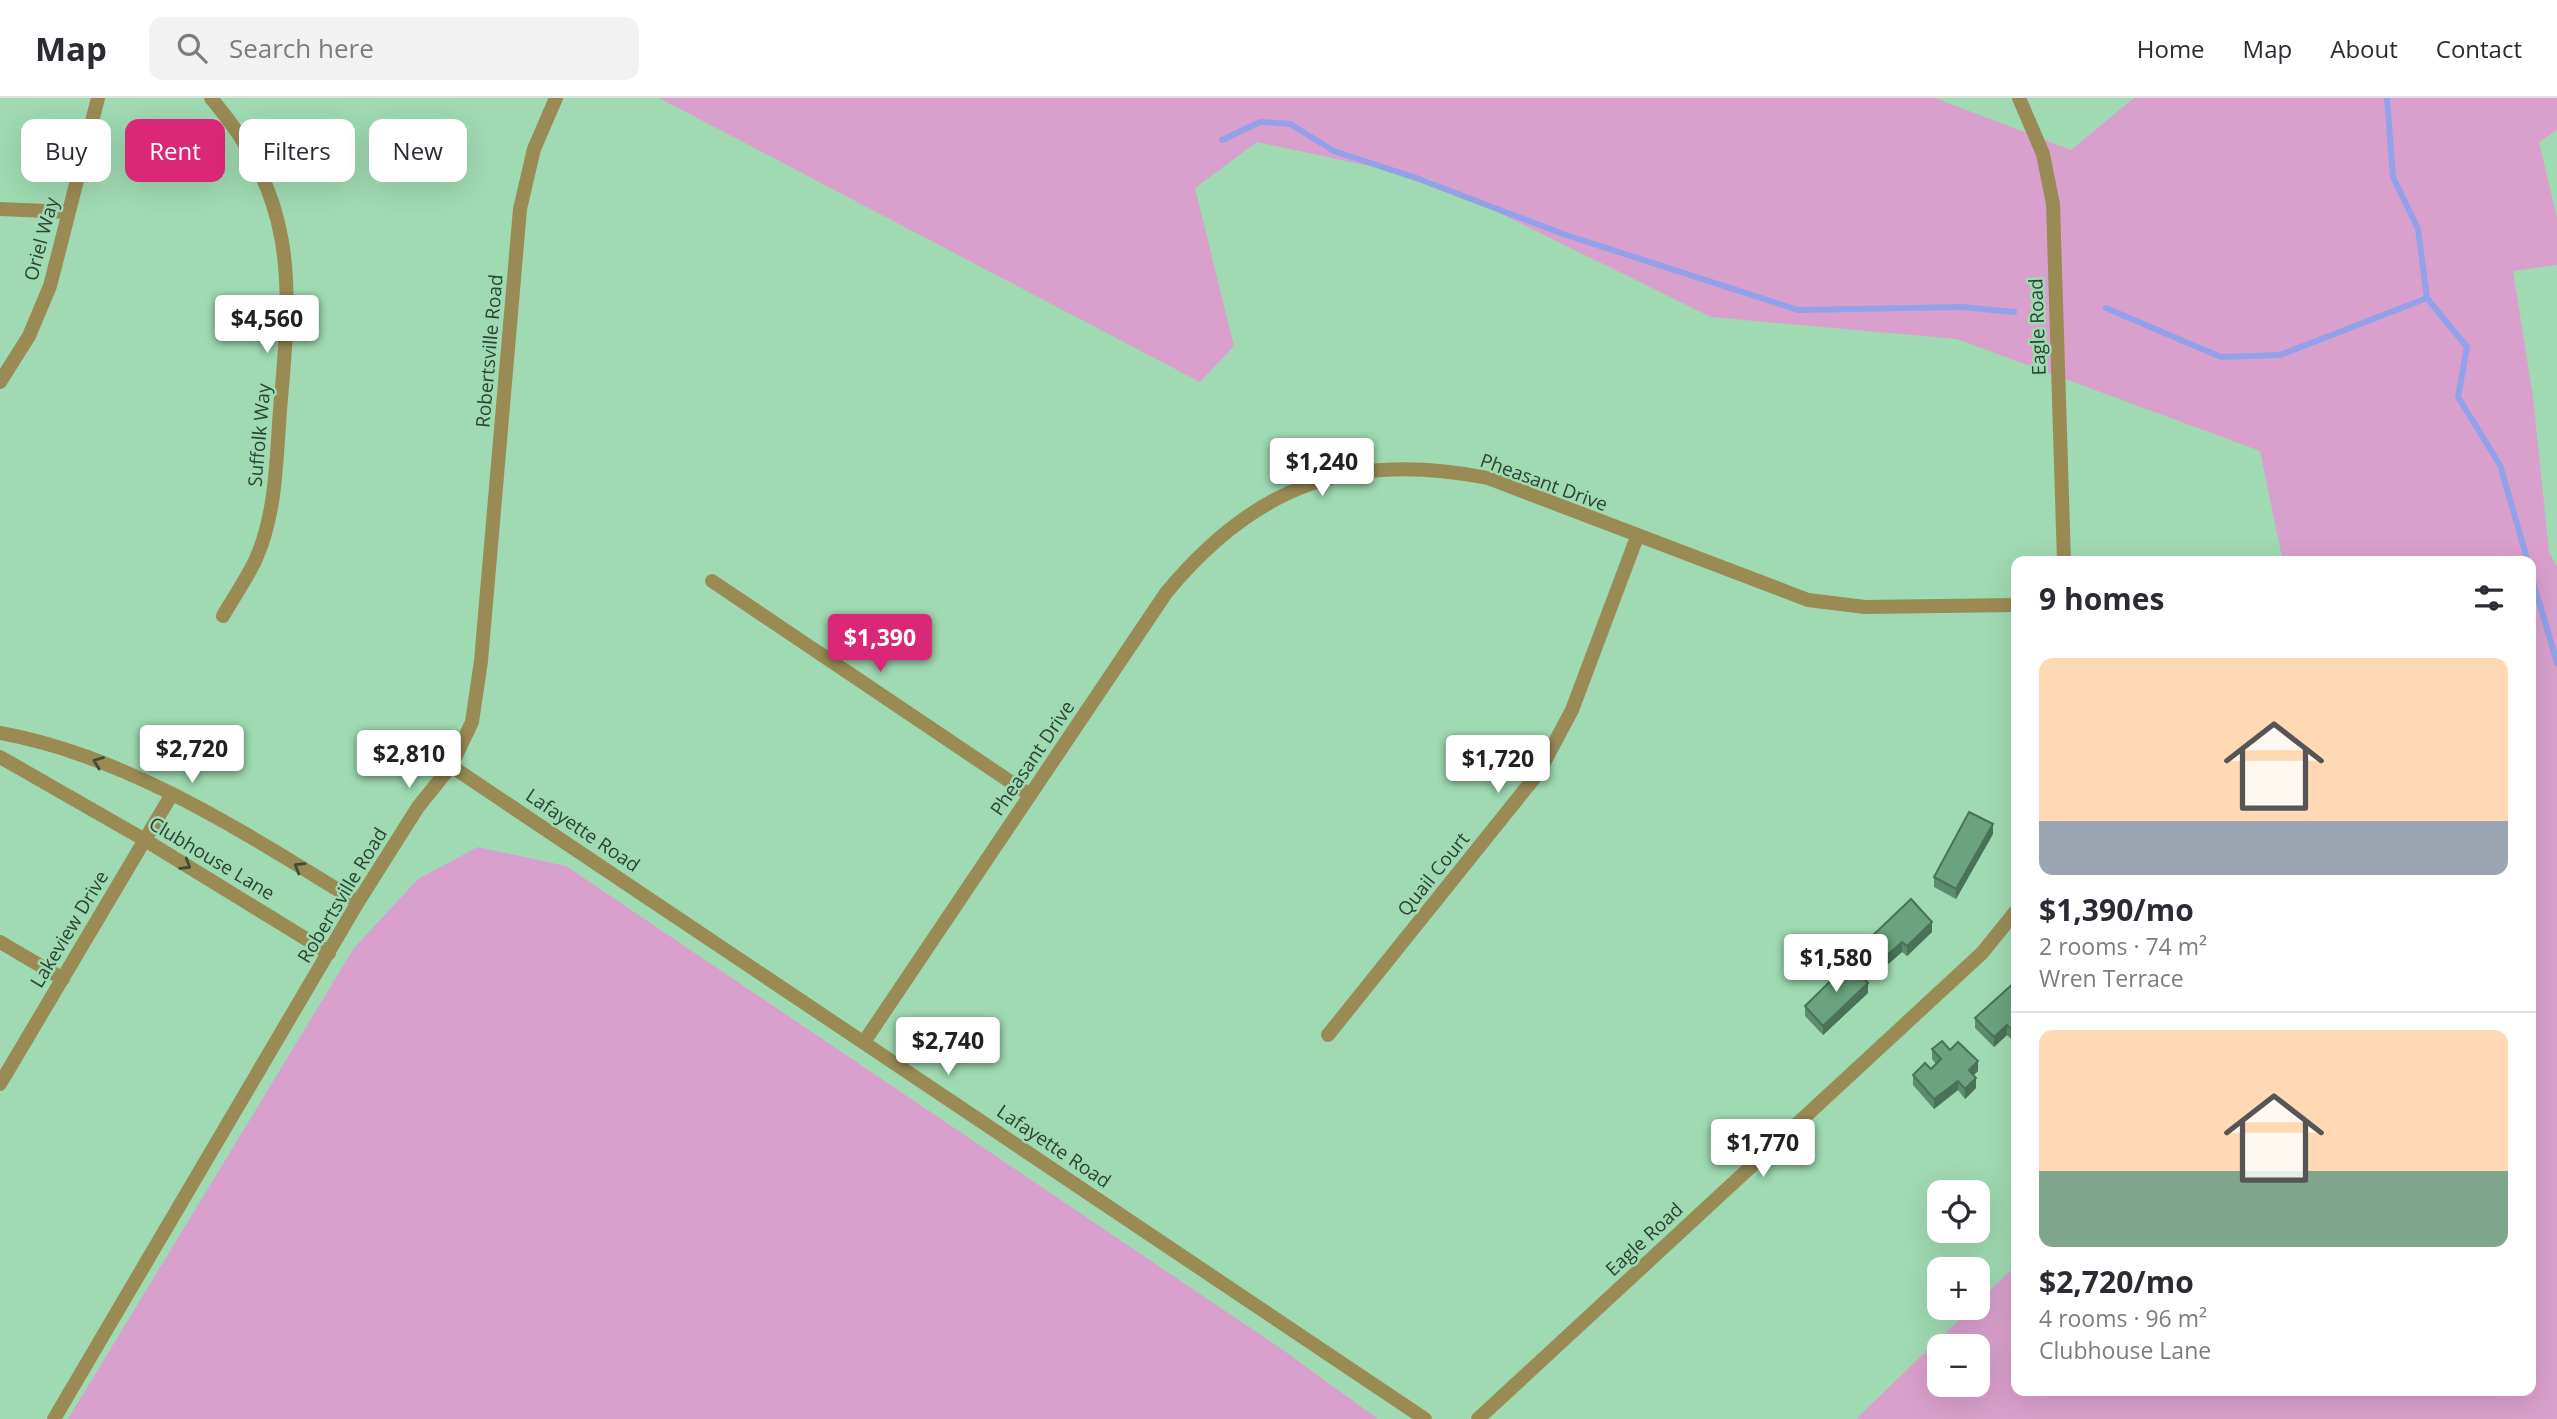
<!DOCTYPE html>
<meta charset="utf-8">
<style>
body{margin:0;font-family:"Open Sans",sans-serif;background:#f2f2f3;color:#2b2b33;height:100vh;display:flex;flex-direction:column;font-size:26px;white-space:nowrap}
*{box-sizing:border-box;margin:0}
p{font-size:23px;color:#7c7c81}
.icon{flex:none;width:38px;height:38px;fill:none;stroke:currentColor;stroke-width:2;stroke-linecap:round;stroke-linejoin:round}
.map{position:relative;flex:1;overflow:hidden}
.sheet{position:absolute;left:2011px;top:458px;width:525px;height:840px;display:flex;flex-direction:column;background:#fff;border-radius:14px;box-shadow:0 7px 28px #0002}
.sheet>*{flex:none}
.banner{position:absolute;left:21px;top:21px;width:665px;height:63px;display:flex;gap:14px}
.buttons{position:absolute;left:1927px;top:1082px;display:grid;gap:14px}
.buttons a{display:grid;place-items:center;width:63px;height:63px;border-radius:14px;background:#fff;box-shadow:0 7px 28px #0002;font-size:35px}
.price{position:absolute;translate:-50% -60px;padding:0 16px;border-radius:7px;background:#fff;color:#222;font-size:23px;line-height:46px;filter:drop-shadow(0 2px 4px #0008)}
.price::after{content:'';position:absolute;left:50%;top:42px;width:21px;height:16px;margin-left:-10px;background:inherit;clip-path:polygon(0 0,100% 0,50% 100%)}
.price.selected{background:#db2777;color:#fff}
ul{padding:0;list-style:none}
li{display:grid;align-content:center;gap:14px;height:371px;padding:0 28px}
li+li{border-top:2px solid #e1e1e2}
li span{display:grid;place-items:center;height:217px;border-radius:14px;color:#555}
li>.icon{margin-inline-start:auto}
span .icon{width:126px;height:126px;fill:#fffc;stroke-width:1}
li b{font-size:30px}
h2{display:flex;justify-content:space-between;align-items:center;height:84px;padding:0 28px;font-size:30px}
.pill{padding:0 24px;border-radius:14px;background:#fff;box-shadow:0 7px 28px #0002;font-size:24px;line-height:63px}
.pill.selected{background:#db2777;color:#fff}
header{display:flex;align-items:center;gap:42px;box-sizing:border-box;height:98px;padding:0 35px;background:#fff;border-bottom:2px solid #e1e1e2}
header strong{font-size:33px}
nav{display:flex;gap:38px;margin-inline-start:auto;font-size:24px}
.search{width:490px;height:63px;background:#f2f2f3;display:flex;align-items:center;gap:18px;box-sizing:border-box;padding:0 24px;border-radius:14px;color:#7c7c81;font-size:26px}
.map>svg:first-child{display:block}
</style>
<header>
<strong>Map</strong>
<div class="search"><svg class="icon" aria-label="search" viewBox="0 0 24 24"><circle cx="10" cy="10" r="6"/><path d="M15 15l6 6"/></svg>Search here</div>
<nav><a>Home</a><a>Map</a><a>About</a><a>Contact</a></nav>
</header>
<div class="map">
<svg width="2557" height="1321" viewBox="0 0 2557 1321">
<rect width="100%" height="100%" fill="#9fdab2"/>
<path fill="#daa0cd" fill-rule="evenodd" d="M659 0H1935L2071 52 2134 0H2557V32L2539 44 2557 120V167L2513 173 2533 299 2549 454 2557 469V1321H1856L1972 1209H1978V1204L2016 1167V1293H2530V464H2283L2260 353 1957 241 1711 219 1430 81 1257 44 1195 90 1234 248 1200 284ZM1939 1248H1978V1286H1939Z
M478 749 566 768 1283 1252 1378 1321H68L354 850 418 781Z"/>
<g fill="none" stroke-linecap="round" stroke-linejoin="round">
<path stroke="#92a1ea" stroke-width="6" d="M2387 0 2393 79 2418 131 2427 200 2467 249 2458 299 2500 367 2528 464
M1222 42 1260 24 1290 26 1334 53 1419 81 1563 136 1798 212 1963 209 2014 214
M2106 210 2221 259 2280 257 2427 200
M2530 473 2557 565"/>
<path stroke="#9a8b55" stroke-width="14" d="M211 0C295 99 292 179 281 300 276 354 278 413 255 463 246 482 233 500 223 518
M2019 0 2043 56 2053 106 2064 464
M0 111 68 114
M0 284 29 238 50 188 98 0
M712 483 1030 697
M0 635C131 659 246 736 358 804
M0 659 145 742 329 855
M451 668 1425 1321
M0 844 63 881
M1328 937 1539 674 1572 612 1637 439
M864 944 1166 495C1256 386 1350 353 1488 380L1808 502 1865 509 2016 507
M0 986 172 696
M1478 1321 1982 855 2016 813"/>
<path stroke="#9a8b55" stroke-width="14" d="M54 1321 358 804 418 709 451 668 472 624 481 563 520 111 534 51 556 0"/>
</g>
<path fill="#5b8c6c" d="M1993 736 1956 801 1934 789V779Z
M1932 834 1907 858 1902 854 1886 868 1869 851V841Z
M2016 883V946L2007 937 1994 949 1975 930V920Z
M1868 895 1823 937 1805 918V908Z
M1932 951 1950 952 1978 973 1973 977 1976 990 1965 1001 1958 992 1934 1011 1913 987V977L1931 971 1936 966 1932 961Z"/>
<path fill="#4a7258" d="M1993 726V736L1956 801V791Z
M1932 824V834L1907 858V848Z
M1902 844V854L1886 868V858Z
M1868 885V895L1823 937V928Z
M2007 927V937L1994 949V939Z
M1978 963V973L1969 982V972Z
M1976 980V990L1965 1001V991Z
M1958 983V992L1934 1011V1001Z"/>
<path fill="#6aa37d" stroke="#4a7258" stroke-width="2" d="M1969 714 1993 726 1956 791 1934 779Z
M1911 801 1932 824 1907 848 1902 844 1886 858 1869 841Z
M1849 865 1868 885 1823 928 1805 908Z
M2016 883V935L2007 927 1994 939 1975 920Z
M1942 943 1950 952 1958 944 1978 963 1969 972 1976 980 1965 991 1958 983 1934 1001 1913 977 1925 965 1931 971 1941 961 1932 951Z"/>
<defs><path id="oneway-chevron" d="M-2-3.5L2.5 0L-2 3.5" fill="none" stroke-width="1.6" stroke-linecap="round" stroke-linejoin="round" transform="scale(1.75)"/></defs>
<g stroke="#3c4e38">
<use href="#oneway-chevron" transform="translate(98 664) rotate(-159)"/>
<use href="#oneway-chevron" transform="translate(186 767) rotate(31)"/>
<use href="#oneway-chevron" transform="translate(299 769) rotate(-149)"/>
</g>
<g text-anchor="middle" stroke-width="5" stroke-linejoin="round" paint-order="stroke">
<g font-size="19" fill="#2b4333" stroke="#9fdab2">
<text transform="translate(41 141) rotate(-75)" y="7">Oriel Way</text>
<text transform="translate(2037 229) rotate(-92)" y="7">Eagle Road</text>
<text transform="translate(489 253) rotate(-85)" y="7">Robertsville Road</text>
<text transform="translate(259 337) rotate(-85)" y="7">Suffolk Way</text>
<text transform="translate(1544 384) rotate(20)" y="7">Pheasant Drive</text>
<text transform="translate(1032 660) rotate(-56)" y="7">Pheasant Drive</text>
<text transform="translate(583 732) rotate(34)" y="7">Lafayette Road</text>
<text transform="translate(212 760) rotate(31)" y="7">Clubhouse Lane</text>
<text transform="translate(1433 776) rotate(-51)" y="7">Quail Court</text>
<text transform="translate(342 797) rotate(-59)" y="7">Robertsville Road</text>
<text transform="translate(69 831) rotate(-59)" y="7">Lakeview Drive</text>
<text transform="translate(1054 1048) rotate(34)" y="7">Lafayette Road</text>
<text transform="translate(1644 1141) rotate(-43)" y="7">Eagle Road</text>
</g>
</g>
</svg>
<div class="buttons">
<a><svg class="icon" aria-label="locate" viewBox="0 0 24 24"><circle cx="12" cy="12" r="6"/><path d="M12 2v4M12 18v4M2 12h4M18 12h4"/></svg></a>
<a>+</a>
<a>−</a>
</div>
<b class="price" style="left:267px;top:257px">$4,560</b>
<b class="price" style="left:1322px;top:400px">$1,240</b>
<b class="price selected" style="left:880px;top:576px">$1,390</b>
<b class="price" style="left:192px;top:687px">$2,720</b>
<b class="price" style="left:409px;top:692px">$2,810</b>
<b class="price" style="left:1498px;top:697px">$1,720</b>
<b class="price" style="left:1836px;top:896px">$1,580</b>
<b class="price" style="left:948px;top:979px">$2,740</b>
<b class="price" style="left:1763px;top:1081px">$1,770</b>
<div class="banner">
<a class="pill">Buy</a>
<a class="pill selected">Rent</a>
<a class="pill">Filters</a>
<a class="pill">New</a>
</div>
<section class="sheet">
<h2>9 homes<svg class="icon" aria-label="filters" viewBox="0 0 24 24"><path d="M4 7h16M4 17h16"/><circle cx="9" cy="7" r="2"/><circle cx="15" cy="17" r="2"/></svg></h2>
<ul>
<li><span style="background:linear-gradient(#ffd9b3 75%,#9aa5b1 0)"><svg class="icon" aria-label="home" viewBox="0 0 24 24"><path d="M3 11l9-7 9 7M6 9v11h12V9"/></svg></span><div><b>$1,390/mo</b><p>2 rooms · 74 m²</p><p>Wren Terrace</p></div></li>
<li><span style="background:linear-gradient(#ffd9b3 65%,#7fa58c 0)"><svg class="icon" aria-label="home" viewBox="0 0 24 24"><path d="M3 11l9-7 9 7M6 9v11h12V9"/></svg></span><div><b>$2,720/mo</b><p>4 rooms · 96 m²</p><p>Clubhouse Lane</p></div></li>
</ul>
</section>
</div>
